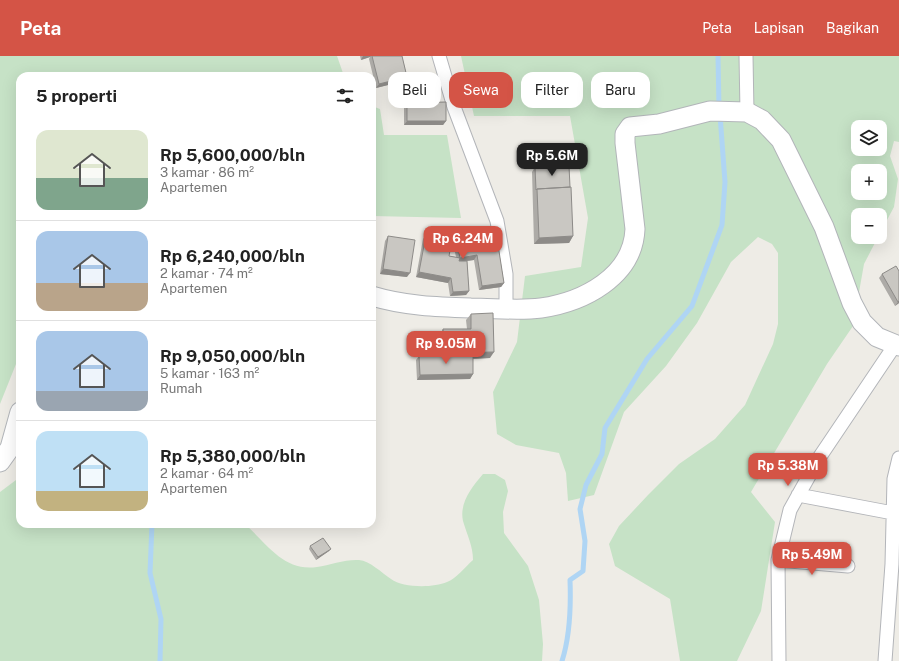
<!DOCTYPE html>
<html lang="id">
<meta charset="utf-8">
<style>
body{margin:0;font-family:"Public Sans",sans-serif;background:#f2f2f2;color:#222;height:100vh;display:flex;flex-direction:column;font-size:15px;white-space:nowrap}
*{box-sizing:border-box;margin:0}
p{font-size:13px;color:#767676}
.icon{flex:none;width:22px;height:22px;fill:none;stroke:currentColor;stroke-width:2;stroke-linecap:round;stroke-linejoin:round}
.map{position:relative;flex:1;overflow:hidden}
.side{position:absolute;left:16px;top:16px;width:360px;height:456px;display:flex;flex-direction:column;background:#fff;border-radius:12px;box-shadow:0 4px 16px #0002}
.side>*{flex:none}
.banner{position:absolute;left:388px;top:16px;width:380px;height:36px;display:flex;gap:8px}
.fabs{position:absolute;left:851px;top:64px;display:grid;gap:8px}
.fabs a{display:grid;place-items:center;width:36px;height:36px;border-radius:8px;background:#fff;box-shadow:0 4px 16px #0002;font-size:20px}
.price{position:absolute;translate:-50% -34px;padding:0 9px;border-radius:8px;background:#d45446;color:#fff;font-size:13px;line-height:26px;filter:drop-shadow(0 1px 2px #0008)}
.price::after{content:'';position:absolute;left:50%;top:24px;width:12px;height:9px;margin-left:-6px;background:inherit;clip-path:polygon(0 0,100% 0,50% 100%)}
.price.active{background:#222;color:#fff}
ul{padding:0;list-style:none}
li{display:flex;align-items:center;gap:12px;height:100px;padding:0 20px}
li+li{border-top:1px solid #e0e0e0}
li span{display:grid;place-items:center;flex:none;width:112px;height:80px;border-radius:12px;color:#555}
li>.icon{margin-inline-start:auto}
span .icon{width:48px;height:48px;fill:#fffc;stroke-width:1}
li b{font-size:17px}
h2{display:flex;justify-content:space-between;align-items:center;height:48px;padding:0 20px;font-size:17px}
.chip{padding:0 14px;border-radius:12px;background:#fff;box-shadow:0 4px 16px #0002;font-size:14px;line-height:36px}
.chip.active{background:#d45446;color:#fff}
header{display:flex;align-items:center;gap:24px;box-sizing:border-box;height:56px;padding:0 20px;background:#d45446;color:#fff}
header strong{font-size:19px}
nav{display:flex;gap:22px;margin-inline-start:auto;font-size:14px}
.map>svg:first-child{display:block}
</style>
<header>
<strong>Peta</strong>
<nav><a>Peta</a><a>Lapisan</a><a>Bagikan</a></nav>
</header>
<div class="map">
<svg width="899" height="605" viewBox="0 0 899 605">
<rect width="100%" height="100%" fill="#eeece6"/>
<path fill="#c6e2c6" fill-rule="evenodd" d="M0 0H337L344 20H20V305L16 308 0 348Z
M461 0H899V86L894 85 890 100 898 123 894 151 880 177V159H858V181H878L864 208 853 270 827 308 751 436 775 466 761 555 737 605H680L670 543 615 510 609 488 619 470 648 439 679 408 715 383 745 349 773 288 778 268V197L772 188 758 181 731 206 697 267 666 310 624 356 594 439 568 445 566 417 559 397 516 389 497 378 493 336 517 286 525 220 581 211 588 162 570 60H474ZM858 71H880V93H858ZM858 115H880V137H858Z
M372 50 380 53 384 79H447L461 162 372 160Z
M483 418H495L505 424 508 435 503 456 504 477 528 510 539 544 543 588 542 605H0V436L20 421V468H245C267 488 284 516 317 511 330 509 346 503 359 504 370 505 382 517 391 523 403 532 433 532 447 526 456 523 465 511 473 504 473 490 467 479 463 465 459 447 472 431 483 418Z"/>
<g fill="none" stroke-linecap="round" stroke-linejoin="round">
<path stroke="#afd5f4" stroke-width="5" d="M718 0 719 51
M152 468 150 517 161 563 160 605
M562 605C570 580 571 551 570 524L583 515 585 485 580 453 586 429 602 398 605 372 647 303 692 250 722 169 725 126 720 59"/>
<defs>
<path id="street" d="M439 0 454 51 497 165 506 218V253
M746 0 747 56
M798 439 893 457
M778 504 848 510
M779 605 778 504 790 454 819 402 895 289
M885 605 892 508 894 423 899 402"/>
<path id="secondary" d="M372 240C405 250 437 251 471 252 494 252 518 255 541 252 583 246 633 221 635 173L625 87V78L630 71 659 68 710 55 747 56 762 64 781 84 824 171 852 247 862 266 877 281 899 290
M0 406 10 392 20 356"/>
</defs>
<use href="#street" stroke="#b3b5b9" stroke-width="15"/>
<use href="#secondary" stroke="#b2b5b9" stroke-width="21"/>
<use href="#street" stroke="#fff" stroke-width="13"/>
<use href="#secondary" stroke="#fff" stroke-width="19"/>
</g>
<path fill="#adaba7" d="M360 0H402L407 21 404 25 376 32 369 3 370 1 361 4Z
M407 47 446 65 443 69H404V51Z
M535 111 570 131 573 180 569 187 534 188 532 116Z
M496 176 504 227 501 231 479 234 474 204 467 205 469 235 466 239 450 240 448 227 416 221 423 183 426 179 449 200 456 201 453 187 456 182Z
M388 180 407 221 380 218 385 185Z
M899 215V247L895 250 879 222 882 218Z
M471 258 490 302 473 303V318L470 323 417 324 416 304 419 300H439V280L443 273H467L466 264Z
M310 490 329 495 316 504 309 493Z"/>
<path fill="#8d8b88" d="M363 0H371L370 1 361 4Z
M407 21 404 25 376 32 379 28Z
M407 65H446L443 69H404Z
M573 180 569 187 534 188 539 182Z
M477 199 474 204 457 206 460 202Z
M383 213 410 217 407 221 380 218Z
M419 216 451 222 448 227 416 221Z
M504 227 501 231 479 234 482 230Z
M469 235 466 239 450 240 453 236Z
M899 245V247L895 250 898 246Z
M494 296 490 302 440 304 444 297Z
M473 318 470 323 417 324 420 319Z
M331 493 329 495 316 504 318 501Z"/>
<path fill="#c9c7c2" stroke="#8d8b88" d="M372 0H402L407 21 379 28Z
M446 46V65H407V47Z
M569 110 570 131 537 133 536 134 535 111Z
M571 131 573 180 539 182 537 133Z
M496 176 504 227 482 230 477 199 460 202 459 205H467L469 235 453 236 451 222 419 216 426 179 452 184 449 200 460 202 456 182Z
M388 180 415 184 410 217 383 213Z
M372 186H374L372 207Z
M896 210 899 215V245L898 246 882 218Z
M493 257 494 296 444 297 443 273H471V258Z
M473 299V318L420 319 419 300Z
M323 482 331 493 318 501 310 490Z"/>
</svg>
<div class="fabs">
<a><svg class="icon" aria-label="layers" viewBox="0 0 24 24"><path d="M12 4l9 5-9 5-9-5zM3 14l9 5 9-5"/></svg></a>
<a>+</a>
<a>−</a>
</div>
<b class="price active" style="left:552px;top:121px">Rp 5.6M</b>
<b class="price" style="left:463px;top:204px">Rp 6.24M</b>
<b class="price" style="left:446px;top:309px">Rp 9.05M</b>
<b class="price" style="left:788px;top:431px">Rp 5.38M</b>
<b class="price" style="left:812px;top:520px">Rp 5.49M</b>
<div class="banner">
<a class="chip">Beli</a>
<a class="chip active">Sewa</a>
<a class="chip">Filter</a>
<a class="chip">Baru</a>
</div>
<section class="side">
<h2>5 properti<svg class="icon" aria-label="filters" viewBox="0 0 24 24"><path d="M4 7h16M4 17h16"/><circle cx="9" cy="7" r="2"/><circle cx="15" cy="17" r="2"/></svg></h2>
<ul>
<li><span style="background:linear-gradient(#dfe7d0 60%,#7fa58c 0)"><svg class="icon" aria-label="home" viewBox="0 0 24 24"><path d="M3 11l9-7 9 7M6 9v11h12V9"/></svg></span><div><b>Rp 5,600,000/bln</b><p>3 kamar · 86 m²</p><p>Apartemen</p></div></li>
<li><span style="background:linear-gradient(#a9c7e8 65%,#b9a48a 0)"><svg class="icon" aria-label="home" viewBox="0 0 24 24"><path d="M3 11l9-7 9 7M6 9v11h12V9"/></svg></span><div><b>Rp 6,240,000/bln</b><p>2 kamar · 74 m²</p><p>Apartemen</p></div></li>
<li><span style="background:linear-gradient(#a9c7e8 75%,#9aa5b1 0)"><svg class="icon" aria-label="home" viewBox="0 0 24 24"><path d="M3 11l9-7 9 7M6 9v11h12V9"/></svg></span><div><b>Rp 9,050,000/bln</b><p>5 kamar · 163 m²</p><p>Rumah</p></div></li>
<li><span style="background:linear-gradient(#bfe0f5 75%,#c2b280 0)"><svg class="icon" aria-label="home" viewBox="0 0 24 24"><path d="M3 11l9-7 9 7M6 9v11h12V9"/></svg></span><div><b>Rp 5,380,000/bln</b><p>2 kamar · 64 m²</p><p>Apartemen</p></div></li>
</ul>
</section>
</div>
